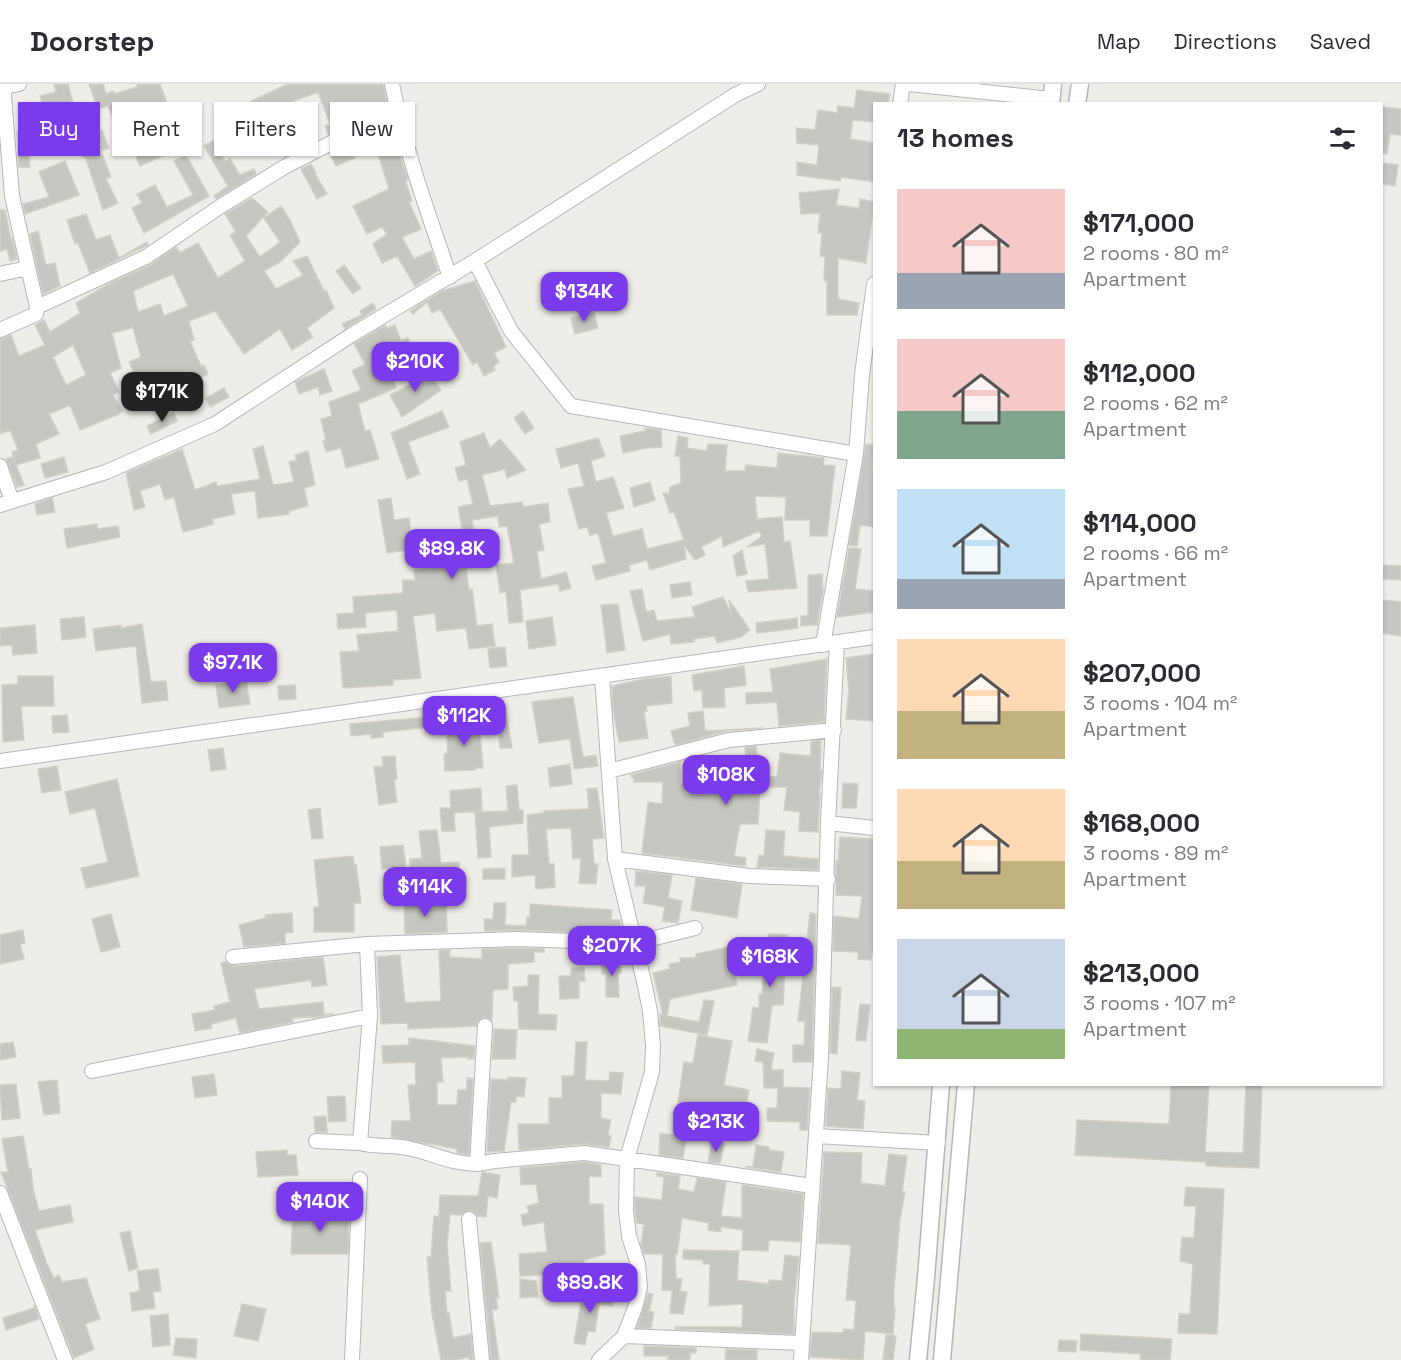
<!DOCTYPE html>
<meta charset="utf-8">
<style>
body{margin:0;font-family:"Space Grotesk",sans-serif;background:#f2f2f3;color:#2b2b33;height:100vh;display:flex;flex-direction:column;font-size:22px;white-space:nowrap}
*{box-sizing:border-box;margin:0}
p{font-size:20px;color:#7c7c81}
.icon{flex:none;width:33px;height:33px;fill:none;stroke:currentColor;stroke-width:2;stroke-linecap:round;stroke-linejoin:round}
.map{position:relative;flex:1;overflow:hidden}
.panel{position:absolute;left:873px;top:18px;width:510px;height:984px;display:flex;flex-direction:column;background:#fff;border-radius:0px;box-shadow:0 2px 4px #0004}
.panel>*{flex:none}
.banner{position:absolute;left:18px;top:18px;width:570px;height:54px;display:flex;gap:12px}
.price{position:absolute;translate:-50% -51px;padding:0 14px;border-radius:12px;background:#7c3aed;color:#fff;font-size:20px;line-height:39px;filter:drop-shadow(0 2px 3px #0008)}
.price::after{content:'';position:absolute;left:50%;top:36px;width:18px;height:14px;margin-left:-9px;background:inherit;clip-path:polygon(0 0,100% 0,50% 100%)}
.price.active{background:#222;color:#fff}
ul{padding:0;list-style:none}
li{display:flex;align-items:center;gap:18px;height:150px;padding:0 24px}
li span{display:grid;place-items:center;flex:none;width:168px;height:120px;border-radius:0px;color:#555}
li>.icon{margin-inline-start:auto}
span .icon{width:72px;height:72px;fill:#fffc;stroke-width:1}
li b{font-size:26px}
h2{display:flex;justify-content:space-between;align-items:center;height:72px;padding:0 24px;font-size:26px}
.pill{padding:0 21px;border-radius:0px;background:#fff;box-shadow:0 2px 4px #0004;font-size:21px;line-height:54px}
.pill.active{background:#7c3aed;color:#fff}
header{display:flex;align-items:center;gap:36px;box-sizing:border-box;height:84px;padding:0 30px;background:#fff;border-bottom:2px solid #e1e1e2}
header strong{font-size:28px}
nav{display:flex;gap:33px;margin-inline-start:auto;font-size:21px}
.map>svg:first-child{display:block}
</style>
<header>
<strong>Doorstep</strong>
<nav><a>Map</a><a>Directions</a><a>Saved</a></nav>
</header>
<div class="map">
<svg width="1401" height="1276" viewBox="0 0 1401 1276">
<rect width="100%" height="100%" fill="#efede7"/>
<path fill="#c7c7c1" stroke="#d3d0c6" stroke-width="1.5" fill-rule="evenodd" d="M54 0H68L74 23 77 22 88 51 102 46 109 64 101 67 111 93 106 95 118 119 103 126 85 72 83 73 73 46 28 59 30 83H19L17 48 40 47 38 43 48 40 40 12 56 8Z
M89 0H103L106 10 113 7 114 10 137 3V0H160L170 27 161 30 176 66 140 82 130 57 124 59 108 22 98 25Z
M288 0H383L389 27 328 50 325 42 330 40 318 8 270 26 277 43 261 50 255 38 260 36 251 17Z
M857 6 890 10 888 20H874L873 38 853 36 850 55 874 59V98L841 93 840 97 797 91V78L817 81 819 61 797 59 796 44 815 46 818 26 837 29 838 22 854 24Z
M1382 23 1401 25V51L1390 50 1387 70 1382 69Z
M370 53 374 63 354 71 355 74 336 82 330 70Z
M394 54 408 96H405L412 117 409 118 421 145 402 153 414 175 431 167 438 187 415 202 397 172 382 179 373 160 387 150 382 143 367 150 353 122 389 105 375 60Z
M214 56 225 78 230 75 240 91 254 85 256 90 216 115 214 112 228 102 204 62Z
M186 71 209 112 144 149 132 124 142 119 137 110 155 101 167 123 193 111 174 77Z
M65 77 79 111 25 130 23 120 49 113 39 88Z
M1382 79 1398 81 1395 102 1382 100Z
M311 80 316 89 315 90 327 110 317 115 301 85Z
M839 105 836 121 859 124 860 115 874 118 866 179 838 174V215L859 219 857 231H827V197H824L825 173 820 172 822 149H818L820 129 801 130 799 109Z
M252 114 268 128 246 152 260 173 280 158 264 134 281 122 290 136 300 158 280 178 264 187 276 205 303 191 293 177 307 172 324 207 326 206 334 224 307 244 313 253 292 266 280 245 244 270 215 227 189 237 194 256 190 257 201 282 204 281 208 290 178 303 185 318 168 326 158 304 144 310 129 278 141 273 133 244 112 249 121 284 110 289 119 308 113 311 122 327 119 329V330L80 346 70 321 49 330 59 350 36 360 40 374 16 381 24 401 17 403 6 375 13 373 15 378 12 368 18 366 10 346 0 350V255L11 251 19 272 45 261 35 241 44 236 50 248 80 229 76 219 105 202 150 181 176 163 180 169 198 159 218 194 245 177 230 151 236 148 225 130ZM173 190 188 222 164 232 160 220 138 228 133 207ZM73 261 86 291 66 301 53 273Z
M0 126H5L11 155 12 154 17 175 10 177 7 165 0 167Z
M86 130 96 156 110 151 119 174 147 158 148 161 90 189 78 159 75 160 67 136Z
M38 147 46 181 55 179 60 202 43 210 30 150Z
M344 181 361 204 353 210 336 187Z
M475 197 506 263 494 269 499 278 493 283 495 286 484 292 477 278 473 281 440 225 432 229 427 218 413 230 410 227 442 207Z
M373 219 376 225 345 245 342 240 362 231 360 227Z
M594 228 598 244 575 250 571 234Z
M385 241 387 244 395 241 401 257 408 254 414 266 402 272 404 278 389 282 396 304 358 320 365 347 370 346 379 375 346 384 341 364 326 368 323 357H326L321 335 332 332 329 318 361 306 352 287 365 280 354 260Z
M324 285 332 307 320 311 318 303 299 310 295 298Z
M426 285 441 306 402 333 390 311 419 296 416 292Z
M224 304 229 313 210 323 206 314Z
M442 327 449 343 408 358 420 390 407 395 391 349Z
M523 327 534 344 525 350 514 334Z
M174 328 177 337 151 350 147 342Z
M645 344 661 346 662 363 646 364 623 369 620 352 645 347Z
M484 349 490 364 500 355 526 386 507 394 505 385 482 391 490 422 522 418 523 423 548 419 550 438 539 440 544 466 537 467 541 495 566 488 571 504 560 507 558 500 520 506 523 538 509 539 506 508 500 509 496 481 514 479 507 442 499 443 498 432 472 436 475 450H473L482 481 466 485 469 506 472 505 477 542 492 540 495 562 469 565 466 544 437 547 435 529 413 532 421 594 393 596V601L343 604 340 568 359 567 357 551 398 547 397 526 365 529 366 543 338 545 337 530 354 529 353 513 403 509V496H415L414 486 442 482 438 464 465 459 458 423 473 420 467 395 459 397 455 384 466 381 460 358Z
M678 352 688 354 687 364 707 367 708 360 727 361 725 387H745L746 381 777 384 778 369 824 374 823 381 835 382 827 452H810V436H785L786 413 755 412 757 435 782 433 784 458 790 457 797 504 748 508 746 497 769 495 765 460 747 463 762 452 759 447 723 463 722 452 701 463 705 471 695 476 684 461 686 475 650 486 647 476 629 481 630 487 596 496 592 482 606 479 598 449 590 451 587 443 579 445 568 405 584 402 578 379 561 384 556 365 598 354 605 372 591 377 596 398 613 393 624 424 606 429 613 452 642 445 647 465 684 456 674 428 670 429 663 409 669 410 670 403 681 399 680 372H675Z
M866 360 874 361 872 388 874 389V443L860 441 857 462 849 461Z
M263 362 273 401 294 398 289 378 297 376 295 371 308 367 315 401 304 404 308 422 289 427V430L258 434 255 407 231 410 235 430 212 435 214 440 183 448 174 413 165 416 160 400 140 407 145 423 134 426 126 389 182 365 195 406 216 398 217 402 260 395 253 365Z
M64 373 68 388 45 394 41 380Z
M650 398 655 416 634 423 630 404Z
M52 414 55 428 37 431 35 420Z
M391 414 394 436 409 434 413 465 387 469 378 416Z
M97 440 98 445 118 442 120 453 67 464 64 445Z
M849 464 861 465 855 505 874 507V528L837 533Z
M742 466 747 490 737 492 733 472Z
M1382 481 1401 482V496L1382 495Z
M822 490 823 507 817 541 801 542V532H808V491Z
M690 498 692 511 672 514 670 501Z
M642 505 646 528 654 526 657 537 695 533 692 523 723 513 731 530 729 516 750 546 741 553 717 559 715 552 694 555V558L671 560 670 550 643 557 630 507Z
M1382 516 1401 518V552L1382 549Z
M618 520 625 566 607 569 601 521Z
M84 533 86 553 62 556 60 535Z
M552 533 556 561 529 565 526 537Z
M797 534 798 544 757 549 756 539Z
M142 540 151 598 166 597 168 616 142 619 136 562 96 567 93 545 121 541V544Z
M35 541 37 569 13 571 12 561 0 562V544Z
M505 563 507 582 490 584 488 565Z
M874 570V637L846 635 849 606 846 574Z
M827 575 824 638 779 642 777 618 746 620V609L773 608 770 585Z
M744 582 746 601 724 604 725 623 703 624 702 606 694 607 692 591Z
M18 592H53L54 622H21L24 656 3 658 2 601 18 600Z
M671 592 672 619 646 622 647 627 644 628 648 654 619 658 613 626 612 602 643 595Z
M246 596 250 620 219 624 216 601Z
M295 601 296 615 279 616 278 602Z
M573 613 583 673 596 671 598 682 574 685 570 655 539 659 532 618Z
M505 622 512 664H500L496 624Z
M703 627 705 647 763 644 727 647 675 661 671 647 690 642 688 629Z
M67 631 69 648 53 649 52 632Z
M429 633 430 643 383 648V653L371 654V650L351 652 350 640Z
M479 637 483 684H475V686L445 687 444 670 448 669 446 639Z
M821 656 820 687H822L819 711H820L818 748 799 747 800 728 784 726 787 703H760L758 740H740L734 772 746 774 745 782 642 769 648 718 662 720 663 698H634V694H632L631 691 680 678V700H687L686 709 709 710 712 692 708 691 710 680 722 682 747 680 745 663 756 662 759 692 777 693 780 669 811 672V657Z
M223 664 226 685 211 687 208 666Z
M395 672 397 695 394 696 397 718 379 721 374 683 383 682 382 673Z
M570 680 572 700 550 703 548 684Z
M57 682 61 706 42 709 38 685Z
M117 695 139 792 86 804 81 784 108 778 95 724 70 730 65 708Z
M843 699 858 700 856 724H842Z
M517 701 519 726H523V739L489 743 491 773 478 774 475 728 508 727 506 702Z
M481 704 482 727 454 729 455 747H442L440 724H451L450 707Z
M597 704 604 754 592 755 594 780H598L596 800 579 799 581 774 573 775 571 744 546 745 549 780H554L555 803 536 805 535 791 512 793V771H529L527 731 544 729V727L589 725 587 705Z
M320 724 323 754 312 755 308 726Z
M437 746 441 779 459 778V788L433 790V796H410V775L422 774 419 747Z
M766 746 785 747 783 772 818 775V786L757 783 759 771 764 772Z
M840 753 874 755V868H872L871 876 858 875V868L833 867 834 832 859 835 862 812 836 811V777H838Z
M403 761 406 783 382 785 380 763Z
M353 772 354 780H356L361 819H354V848H314V823H319L314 776Z
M505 784V795H483V785Z
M636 787 672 791 668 814 682 817 678 839 662 837 665 823 643 819 646 802H635Z
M696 794 742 800 737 834 691 826Z
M446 818 447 848 405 850 404 819Z
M494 819H506L505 841 526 842 527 833 530 834V820L612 826 611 836H620L621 850 516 846 485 847 484 835H493Z
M292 829 293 848 285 849V859L244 863 239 841 266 834 265 831Z
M810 829 816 830 812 978H793V961H804L805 937H798Z
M111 830 120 863 101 868 92 835Z
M23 846 25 859 20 860 24 875 0 880V851Z
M769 850 787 851 783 921H772L767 959 748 957 753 923 759 924V910L762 911 764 879 766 880Z
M729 863 737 901 670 915 667 932 699 938 704 916 714 917 707 951 660 942V930L663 931 653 889 670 885 669 880 681 878 680 874H696V870Z
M516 864 544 865V868H534V878L508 880V905L493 906 492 937 485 933 478 937 476 942 408 945V939L381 940 377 873 400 871 405 919 441 917 439 867 450 866V873L482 875V865Z
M323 873 327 901 312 903 311 896 254 905 259 925 323 918 324 930H334L313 934V933L292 934 293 938 240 949 236 934 211 940 212 944 195 947 192 930 215 926 214 922 230 918 221 879 225 878 234 882Z
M602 877H620L621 889H618L619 913H606V890H602Z
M571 884H584L585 897H579V914L560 915 559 892H571Z
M528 891H539L538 930 557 931 556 946 519 945 518 917H514L513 903 528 902Z
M832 903 841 904 837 970 830 969Z
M860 920 870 921 866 957 856 956Z
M494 945 517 946 515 975H492Z
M698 951 732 957 724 1001 749 1006 742 1042 708 1037 711 1026 691 1023 683 1074 659 1071 660 1049 673 1051 684 978 693 979Z
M409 954 475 962 474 975H468V973L441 974 443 998H437V1021H457L458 1006H467V994L473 995 469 1071 457 1069V1065L391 1053 392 1037H411L408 1001H416L415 978 383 979 382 962 409 961Z
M13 958 16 973 0 976V960Z
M576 958H587L585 996 609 997 610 988 623 989 621 1010 601 1009V1034L611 1036 608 1051 611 1052 609 1063 583 1060 519 1066 518 1040H549V1014H562V992H574Z
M757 965 774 969 771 986H783V1003L810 1004 807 1046H800V1038L767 1037V1024H777L778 1004H764L763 978 755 977Z
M842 987 860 989 857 1016 865 1017 863 1045 826 1042 828 1004 841 1005Z
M214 990 217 1011 195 1014 192 993Z
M508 993 526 994 524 1013 516 1012V1018H511L504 1067 487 1068 491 995 508 996Z
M57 996 60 1029 44 1031 38 998Z
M16 1000 20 1034 2 1036 0 1001Z
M1171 1000H1209L1205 1068 1243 1069 1246 1000H1262L1259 1084 1206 1082V1078L1075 1071 1077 1036 1169 1040Z
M345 1012 346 1037 329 1038 327 1013Z
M326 1032 327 1048H315L314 1033Z
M23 1052 29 1085H31L33 1105 39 1127 70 1121 73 1138 35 1146 47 1180 54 1194 59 1191 62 1198 86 1194 100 1235 85 1240 94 1265 74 1274 1 1088H8L2 1055Z
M712 1058 724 1060 720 1079 708 1078Z
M756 1061 769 1063V1066L784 1068 781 1088 745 1083H753Z
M287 1066V1071H296L298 1091 258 1093 256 1068Z
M824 1068 862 1069 861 1099 885 1102 889 1070 907 1072 902 1108H905L900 1135 894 1204V1225H895L893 1250 865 1247 863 1276 810 1273 812 1248 843 1249 844 1245 854 1246 856 1217 846 1216 851 1161 818 1159Z
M584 1078 601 1081V1093L589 1092V1120H603L605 1170 584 1176V1187L577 1189 520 1192 519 1170 547 1168 544 1138 523 1142 521 1131 529 1129 527 1122 539 1119 536 1100 521 1101 520 1084Z
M482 1088 500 1091 497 1114 488 1112 486 1133 477 1132 473 1127 469 1126 461 1131 450 1130 447 1161 451 1207H445L447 1230 449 1229 453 1254 471 1250 473 1276H469V1273L456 1276H441L432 1230 427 1173H431L434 1132 439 1133 440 1111 478 1112Z
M657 1089 680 1092 678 1105 694 1108 697 1094 726 1098 721 1132 742 1134V1101L803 1110 800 1158 769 1156 768 1167 742 1166 743 1146 721 1143V1148L708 1146 709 1139 682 1134 677 1170H675L676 1194 682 1195 680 1207 687 1208 683 1230 670 1229 672 1207 662 1206 663 1170H644L641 1161 644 1140 637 1139 635 1127V1113L662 1116 664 1093 657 1092Z
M1186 1103 1224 1105 1217 1250 1178 1249 1179 1230H1190L1193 1180 1180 1177 1182 1153 1194 1154 1196 1122H1184Z
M293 1126 349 1129 348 1170H291Z
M130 1147 138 1184 129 1187 120 1149Z
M491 1158 499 1214H496L498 1225 492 1226 499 1276H491L480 1159Z
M683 1166 739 1167 737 1196 769 1200V1196L782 1197 785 1171 799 1173 794 1218V1250L675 1245V1243H742L743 1220 709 1222 710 1180H703V1176L683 1175Z
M158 1185 161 1207 153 1208 155 1224 132 1227 130 1209 140 1207 137 1187Z
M520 1195 536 1197 538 1213 520 1214Z
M583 1206 613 1211 612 1222 599 1220 595 1248 588 1247 585 1261 574 1259Z
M648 1209 653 1210 649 1227 654 1228 651 1244H637Z
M242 1220 266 1225 258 1257 234 1252Z
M34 1221 39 1235 6 1246 3 1234 34 1224Z
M168 1230 170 1261 153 1263 150 1232Z
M1081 1250 1172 1255 1170 1276H1140L1141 1270 1080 1266Z
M886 1251 896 1252 893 1276H883Z
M176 1254 197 1255 196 1274 173 1271Z
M1059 1256 1077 1257 1076 1268 1058 1267Z
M644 1262 696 1264V1269H690V1276H668V1272H644Z
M726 1265 757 1266V1276H725Z"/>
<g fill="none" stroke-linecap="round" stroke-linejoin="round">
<defs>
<path id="minor" d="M392 0C405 66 428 129 450 193
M909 0 1051 15
M0 4 19 0
M900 20 903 0
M475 177 511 247 571 322 856 370
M0 190 28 184
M37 223 146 173 221 122 286 82 337 56 398 33
M0 246 36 230 37 223 12 112 3 0
M0 382 12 417
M0 421 106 388 215 340 353 250 475 177 735 11 758 0
M823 561 856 370 862 291 874 200
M602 592 615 775 645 902 650 927 653 961 652 988 627 1075 812 1102
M0 677 874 553
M609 687 729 656 834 646
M828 739 874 744
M615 775 749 792 828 795
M233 873 367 860
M485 942 477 1080 495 1077 584 1069 627 1075 626 1127 629 1152 638 1180 640 1203 635 1224 624 1252 599 1276
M92 987 370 932
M816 1052 938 1059
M316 1057 360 1059
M477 1080C453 1080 434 1070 412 1065 395 1060 379 1064 360 1059L370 932 367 860 516 855 635 859 695 844
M0 1109 65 1276
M469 1135 482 1276
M624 1252 802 1259
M352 1276 360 1095
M801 1276 821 974 828 739 837 559"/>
<path id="tertiary" d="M1051 20 1053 0
M1077 20 1080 0
M918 1276 926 1194 941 1000
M942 1276 966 1000"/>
</defs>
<use href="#minor" stroke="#b4b6ba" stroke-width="16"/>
<use href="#tertiary" stroke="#b4b6ba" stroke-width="19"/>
<use href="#minor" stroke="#fff" stroke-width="14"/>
<use href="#tertiary" stroke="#fff" stroke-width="16"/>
</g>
</svg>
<b class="price" style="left:584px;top:239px">$134K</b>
<b class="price" style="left:415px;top:309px">$210K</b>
<b class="price active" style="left:162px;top:339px">$171K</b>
<b class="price" style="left:452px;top:496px">$89.8K</b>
<b class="price" style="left:233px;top:610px">$97.1K</b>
<b class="price" style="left:464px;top:663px">$112K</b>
<b class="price" style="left:726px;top:722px">$108K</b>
<b class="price" style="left:425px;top:834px">$114K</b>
<b class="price" style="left:612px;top:893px">$207K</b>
<b class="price" style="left:770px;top:904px">$168K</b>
<b class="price" style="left:716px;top:1069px">$213K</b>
<b class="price" style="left:320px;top:1149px">$140K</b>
<b class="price" style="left:590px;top:1230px">$89.8K</b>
<div class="banner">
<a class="pill active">Buy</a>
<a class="pill">Rent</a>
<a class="pill">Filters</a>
<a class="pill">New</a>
</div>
<section class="panel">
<h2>13 homes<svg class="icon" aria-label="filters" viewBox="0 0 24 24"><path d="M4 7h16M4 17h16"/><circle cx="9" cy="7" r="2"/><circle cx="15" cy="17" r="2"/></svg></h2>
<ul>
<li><span style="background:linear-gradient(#f6c9c9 70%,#9aa5b1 0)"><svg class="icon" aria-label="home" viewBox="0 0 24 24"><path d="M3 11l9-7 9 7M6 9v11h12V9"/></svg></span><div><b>$171,000</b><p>2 rooms · 80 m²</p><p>Apartment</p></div></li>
<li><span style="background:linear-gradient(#f6c9c9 60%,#7fa58c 0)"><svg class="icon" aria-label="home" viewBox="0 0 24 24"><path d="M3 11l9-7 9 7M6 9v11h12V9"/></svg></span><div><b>$112,000</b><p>2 rooms · 62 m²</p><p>Apartment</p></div></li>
<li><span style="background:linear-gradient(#bfe0f5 75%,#9aa5b1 0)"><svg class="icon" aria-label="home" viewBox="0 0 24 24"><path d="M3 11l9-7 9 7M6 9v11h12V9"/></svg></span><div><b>$114,000</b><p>2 rooms · 66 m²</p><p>Apartment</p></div></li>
<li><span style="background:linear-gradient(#ffd9b3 60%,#c2b280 0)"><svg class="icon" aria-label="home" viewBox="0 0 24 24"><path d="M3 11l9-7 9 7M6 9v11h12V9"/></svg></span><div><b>$207,000</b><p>3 rooms · 104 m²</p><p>Apartment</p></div></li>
<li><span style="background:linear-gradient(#ffd9b3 60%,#c2b280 0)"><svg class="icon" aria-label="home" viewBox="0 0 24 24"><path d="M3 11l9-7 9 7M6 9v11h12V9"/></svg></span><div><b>$168,000</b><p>3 rooms · 89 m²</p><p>Apartment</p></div></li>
<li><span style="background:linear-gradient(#c9d6e8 75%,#8fb573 0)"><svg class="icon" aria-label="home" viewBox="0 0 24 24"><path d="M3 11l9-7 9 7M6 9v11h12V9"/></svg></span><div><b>$213,000</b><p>3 rooms · 107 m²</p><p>Apartment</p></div></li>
</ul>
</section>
</div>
